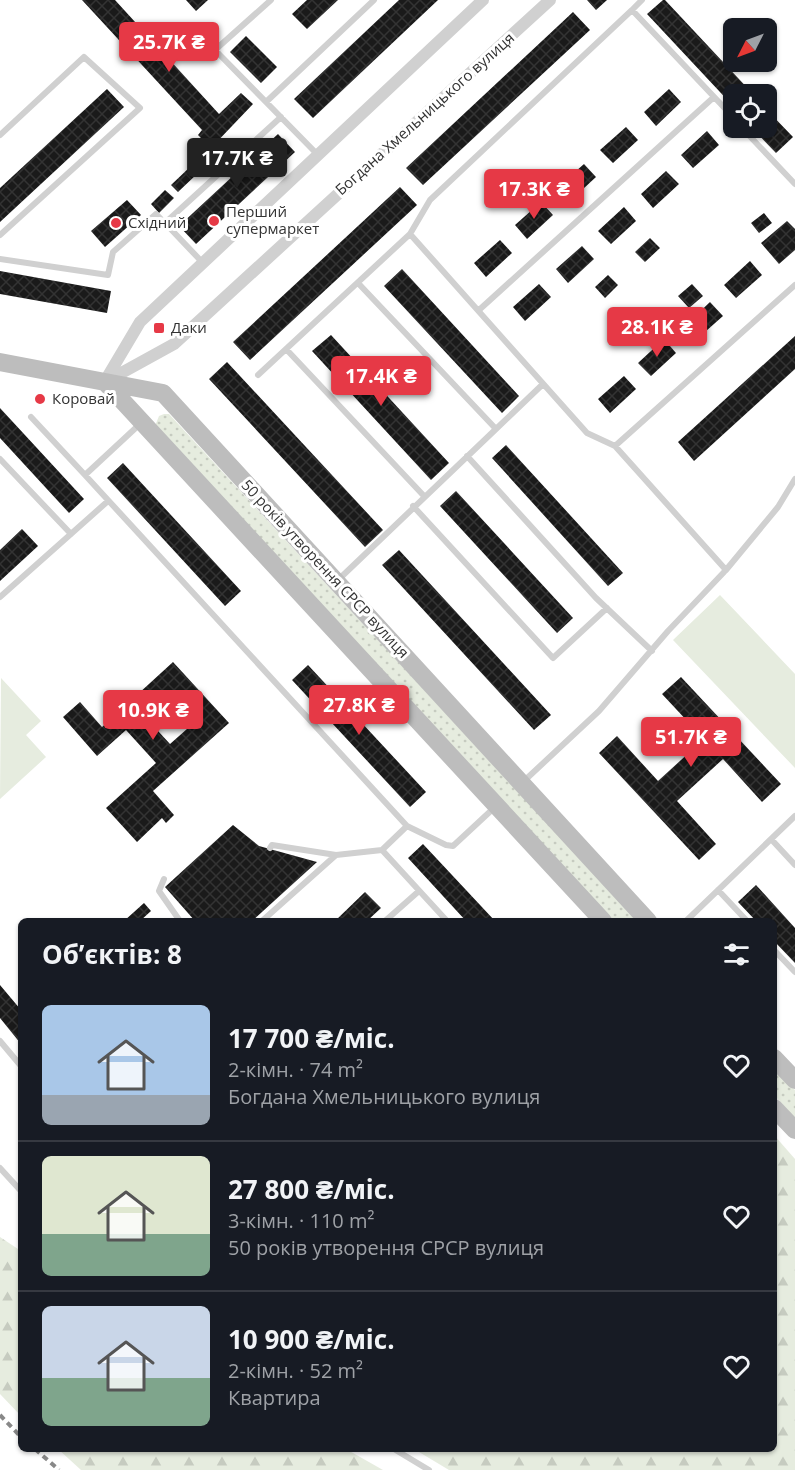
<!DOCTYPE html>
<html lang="uk">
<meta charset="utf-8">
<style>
body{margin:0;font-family:"Open Sans",sans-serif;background:#242831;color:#f1f3f6;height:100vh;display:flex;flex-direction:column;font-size:22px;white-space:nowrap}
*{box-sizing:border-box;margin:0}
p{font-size:20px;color:#9ea1a6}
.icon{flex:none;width:33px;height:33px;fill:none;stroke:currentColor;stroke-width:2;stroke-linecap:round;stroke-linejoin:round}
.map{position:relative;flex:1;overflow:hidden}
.drawer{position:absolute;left:18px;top:918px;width:759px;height:534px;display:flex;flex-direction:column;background:#171b24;border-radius:9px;box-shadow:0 2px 4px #0004}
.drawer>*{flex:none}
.needle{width:39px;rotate:228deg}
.buttons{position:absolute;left:723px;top:18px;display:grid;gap:12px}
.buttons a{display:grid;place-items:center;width:54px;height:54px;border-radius:9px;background:#171b24;box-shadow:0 2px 4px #0004;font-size:30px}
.price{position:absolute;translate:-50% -51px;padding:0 14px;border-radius:6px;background:#e63946;color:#fff;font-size:20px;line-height:39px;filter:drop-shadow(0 2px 3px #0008)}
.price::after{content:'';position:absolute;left:50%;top:36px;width:18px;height:14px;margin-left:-9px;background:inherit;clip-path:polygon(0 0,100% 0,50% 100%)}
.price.active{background:#222;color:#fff}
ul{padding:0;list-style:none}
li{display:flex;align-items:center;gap:18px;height:150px;padding:0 24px}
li+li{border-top:2px solid #363941}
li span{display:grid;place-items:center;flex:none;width:168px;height:120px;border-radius:9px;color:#555}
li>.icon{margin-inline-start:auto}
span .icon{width:72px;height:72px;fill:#fffc;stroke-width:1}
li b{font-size:26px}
h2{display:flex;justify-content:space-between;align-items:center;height:72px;padding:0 24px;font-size:26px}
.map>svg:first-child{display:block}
</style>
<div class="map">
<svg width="795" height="1470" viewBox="0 0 795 1470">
<defs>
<pattern id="grass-dots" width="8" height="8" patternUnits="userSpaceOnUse" patternTransform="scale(1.5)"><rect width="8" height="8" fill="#e6ecdf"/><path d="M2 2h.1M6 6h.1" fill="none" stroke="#c6cbc0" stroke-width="1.8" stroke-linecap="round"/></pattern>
<pattern id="forest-firs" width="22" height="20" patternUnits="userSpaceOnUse" patternTransform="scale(1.5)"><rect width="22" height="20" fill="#e6ecdf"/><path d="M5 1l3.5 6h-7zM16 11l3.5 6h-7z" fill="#c6cbc0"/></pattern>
<pattern id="building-cross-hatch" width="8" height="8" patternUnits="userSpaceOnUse" patternTransform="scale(1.5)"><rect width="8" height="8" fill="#1a1a1a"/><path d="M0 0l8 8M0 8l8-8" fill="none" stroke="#333"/></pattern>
</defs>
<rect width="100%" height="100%" fill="#fff"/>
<path fill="url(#grass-dots)" d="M164 414H169L638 921H613L155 426 159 416Z
M774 1068 795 1090V1118L774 1095Z"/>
<path fill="url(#forest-firs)" d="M774 1135 795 1159V1470H449L414 1449H774Z
M0 1237 21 1251V1416L0 1394Z
M58 1449H346L383 1470H81Z"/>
<path fill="#e6ecdf" d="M720 595 795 674V768L673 640Z
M1 678 41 721 26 735 46 757 0 799Z"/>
<path fill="url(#building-cross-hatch)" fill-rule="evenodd" d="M82 0H115L219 114 241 93 253 104 211 148 198 135 202 130Z
M186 0H208L196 11Z
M307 0H338L307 29 292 14Z
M399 0H438L313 118 294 99Z
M587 0H607L596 10Z
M663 0H665L753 94H734V107L647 14Z
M573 12 590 30 423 185 406 168Z
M246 36 277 67 261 83 230 52Z
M107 89 124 107 0 222V188Z
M669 89 681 102 656 126 644 112Z
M766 109 793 137 776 153 752 128H766Z
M626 127 638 140 613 163 600 150Z
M707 131 719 145 693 168 681 155Z
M278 134 295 152 196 244 179 226Z
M584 164 596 177 570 201 558 187Z
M190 167 197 174 178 192 171 185Z
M666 171 679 184 653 208 641 194Z
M400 187 417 205 250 360 233 342Z
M165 190 174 198 159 213 151 204Z
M127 200 141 215 105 247 91 231Z
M541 202 553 215 527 239 515 225Z
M624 207 636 221 611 244 598 231Z
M764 213 772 223 759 233 751 223Z
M787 221 795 229V250L779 264 761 243Z
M650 238 660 248 645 262 635 252Z
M500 240 512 253 486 277 474 263Z
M582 246 594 259 568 283 556 269Z
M750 261 762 275 736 298 724 285Z
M402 269 519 396 502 413 384 286Z
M0 271 111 291 107 313 0 294Z
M608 275 618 285 605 298 595 287Z
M539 284 551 297 525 321 513 307Z
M692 284 703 296 689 308 678 296Z
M710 302 723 316 697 339 685 326Z
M331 335 449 463 431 480 312 351Z
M795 336V369L694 461 678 442Z
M664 339 676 353 651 376 638 363Z
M227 362 383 530 365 547 209 379Z
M624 376 636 389 610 413 598 399Z
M0 408 84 499 69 513 0 438Z
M506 445 623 573 608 586 492 458Z
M123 463 241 591 225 606 107 478Z
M456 491 573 618 557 633 440 506Z
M22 529 38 546 0 581V550Z
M399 550 551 715 534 730 382 565Z
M173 662 229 723 153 791 174 815 166 823 162 818 137 842 106 808 156 763 126 730 97 756 63 717 80 702 102 727ZM173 696 196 721 170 744 147 719Z
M308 665 426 792 410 807 292 680Z
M681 677 781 784 762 802 723 759 677 801 716 844 699 860 599 753 617 736 658 781 704 739 662 694Z
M233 825 259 846 317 862 252 921H195L165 887Z
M423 844 495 921H466L408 858Z
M756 885 795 928V963L774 941V921H756L738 902Z
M365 892 381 908 367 921H335Z
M144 903 151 911 140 921H124Z
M0 985 21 1010V1044L0 1018Z"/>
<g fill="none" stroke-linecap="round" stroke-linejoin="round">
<path stroke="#d0d0d0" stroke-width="6" d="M271 0 215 50 318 155
M632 10 642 0
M266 102 374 0
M742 128 795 184
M0 135 84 57 140 108 0 235
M0 259 108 275 113 252 156 214 165 223
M203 263 165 223 281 117
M479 310 714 97
M286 349 424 496
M258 375 410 234
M31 417 85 475 141 423
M496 429 543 384
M615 446 795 285
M467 456 596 598 652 651
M0 459 71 534
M85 475 407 826 382 850 447 921
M413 506 553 658 607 608
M726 570 778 507 795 479
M337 581 496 429 358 283
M0 597 108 501
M524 781 599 711 668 631 726 570 615 446 587 433 410 234 430 200 632 10 734 118
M407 826 446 845 453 846 495 807
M771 839 795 865
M270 848 272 845 336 855
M164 879 159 891 180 921
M718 890 747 921
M262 921 336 855 382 850
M385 921 419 891
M686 921 795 816
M774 950 795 972
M0 1041 21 1066
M0 1168 21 1191
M394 1449 429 1470"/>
<path stroke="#d0d0d0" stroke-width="12" d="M105 381 140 322 483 0
M105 382 174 344 550 0"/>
<path stroke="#bdbdbd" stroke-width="18" d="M0 362 163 393 648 921
M105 382 603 921
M774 1058 795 1080
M774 1108 795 1130"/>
<path stroke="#888" stroke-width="4" stroke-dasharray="6 4.5" stroke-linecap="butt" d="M0 1415 21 1437
M35 1449 59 1470"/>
</g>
<g fill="#e63946" stroke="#fff" stroke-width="2">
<circle cx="214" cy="221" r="6"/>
<circle cx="116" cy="223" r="6"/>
<rect x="153" y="322" width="12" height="12" rx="3"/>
<circle cx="40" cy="399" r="6"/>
</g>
<g text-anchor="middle" stroke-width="6" stroke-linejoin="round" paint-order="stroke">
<g font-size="15" fill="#333" stroke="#fff">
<text transform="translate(425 114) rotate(-42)" y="5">Богдана Хмельницького вулиця</text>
<text transform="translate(325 569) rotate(47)" y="5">50 років утворення СРСР вулиця</text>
</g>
<g font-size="15" fill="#333" stroke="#fff" text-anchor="start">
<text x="226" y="217">Перший<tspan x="226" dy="17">супермаркет</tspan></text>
<text x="128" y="228">Східний</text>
<text x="171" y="333">Даки</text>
<text x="52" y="404">Коровай</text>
</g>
</g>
</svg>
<div class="buttons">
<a><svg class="needle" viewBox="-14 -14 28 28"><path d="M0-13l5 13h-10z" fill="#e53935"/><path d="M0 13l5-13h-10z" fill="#9ea1a6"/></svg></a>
<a><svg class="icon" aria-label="locate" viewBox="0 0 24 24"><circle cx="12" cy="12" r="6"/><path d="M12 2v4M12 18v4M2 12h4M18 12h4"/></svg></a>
</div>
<b class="price" style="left:169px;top:73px">25.7K ₴</b>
<b class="price active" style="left:237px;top:189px">17.7K ₴</b>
<b class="price" style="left:534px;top:220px">17.3K ₴</b>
<b class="price" style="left:657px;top:358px">28.1K ₴</b>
<b class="price" style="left:381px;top:407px">17.4K ₴</b>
<b class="price" style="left:359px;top:736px">27.8K ₴</b>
<b class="price" style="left:153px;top:741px">10.9K ₴</b>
<b class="price" style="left:691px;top:768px">51.7K ₴</b>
<section class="drawer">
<h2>Об’єктів: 8<svg class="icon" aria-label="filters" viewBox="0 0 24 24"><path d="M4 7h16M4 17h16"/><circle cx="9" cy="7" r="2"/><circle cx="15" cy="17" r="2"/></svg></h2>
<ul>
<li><span style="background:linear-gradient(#a9c7e8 75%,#9aa5b1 0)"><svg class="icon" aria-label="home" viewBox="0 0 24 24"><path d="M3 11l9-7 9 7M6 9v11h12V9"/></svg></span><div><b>17 700 ₴/міс.</b><p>2-кімн. · 74 m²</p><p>Богдана Хмельницького вулиця</p></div><svg class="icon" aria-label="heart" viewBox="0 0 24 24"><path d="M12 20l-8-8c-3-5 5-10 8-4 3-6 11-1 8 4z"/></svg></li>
<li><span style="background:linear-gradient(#dfe7d0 65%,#7fa58c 0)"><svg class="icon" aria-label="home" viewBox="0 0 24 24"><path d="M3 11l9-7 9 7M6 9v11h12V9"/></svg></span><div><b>27 800 ₴/міс.</b><p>3-кімн. · 110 m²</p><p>50 років утворення СРСР вулиця</p></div><svg class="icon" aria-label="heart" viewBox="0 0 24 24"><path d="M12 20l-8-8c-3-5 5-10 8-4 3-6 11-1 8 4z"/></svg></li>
<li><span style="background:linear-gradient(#c9d6e8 60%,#7fa58c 0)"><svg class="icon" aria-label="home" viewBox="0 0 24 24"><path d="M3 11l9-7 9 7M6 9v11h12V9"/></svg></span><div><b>10 900 ₴/міс.</b><p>2-кімн. · 52 m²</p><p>Квартира</p></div><svg class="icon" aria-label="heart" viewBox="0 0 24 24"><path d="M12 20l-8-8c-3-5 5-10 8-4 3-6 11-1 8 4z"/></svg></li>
</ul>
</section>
</div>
